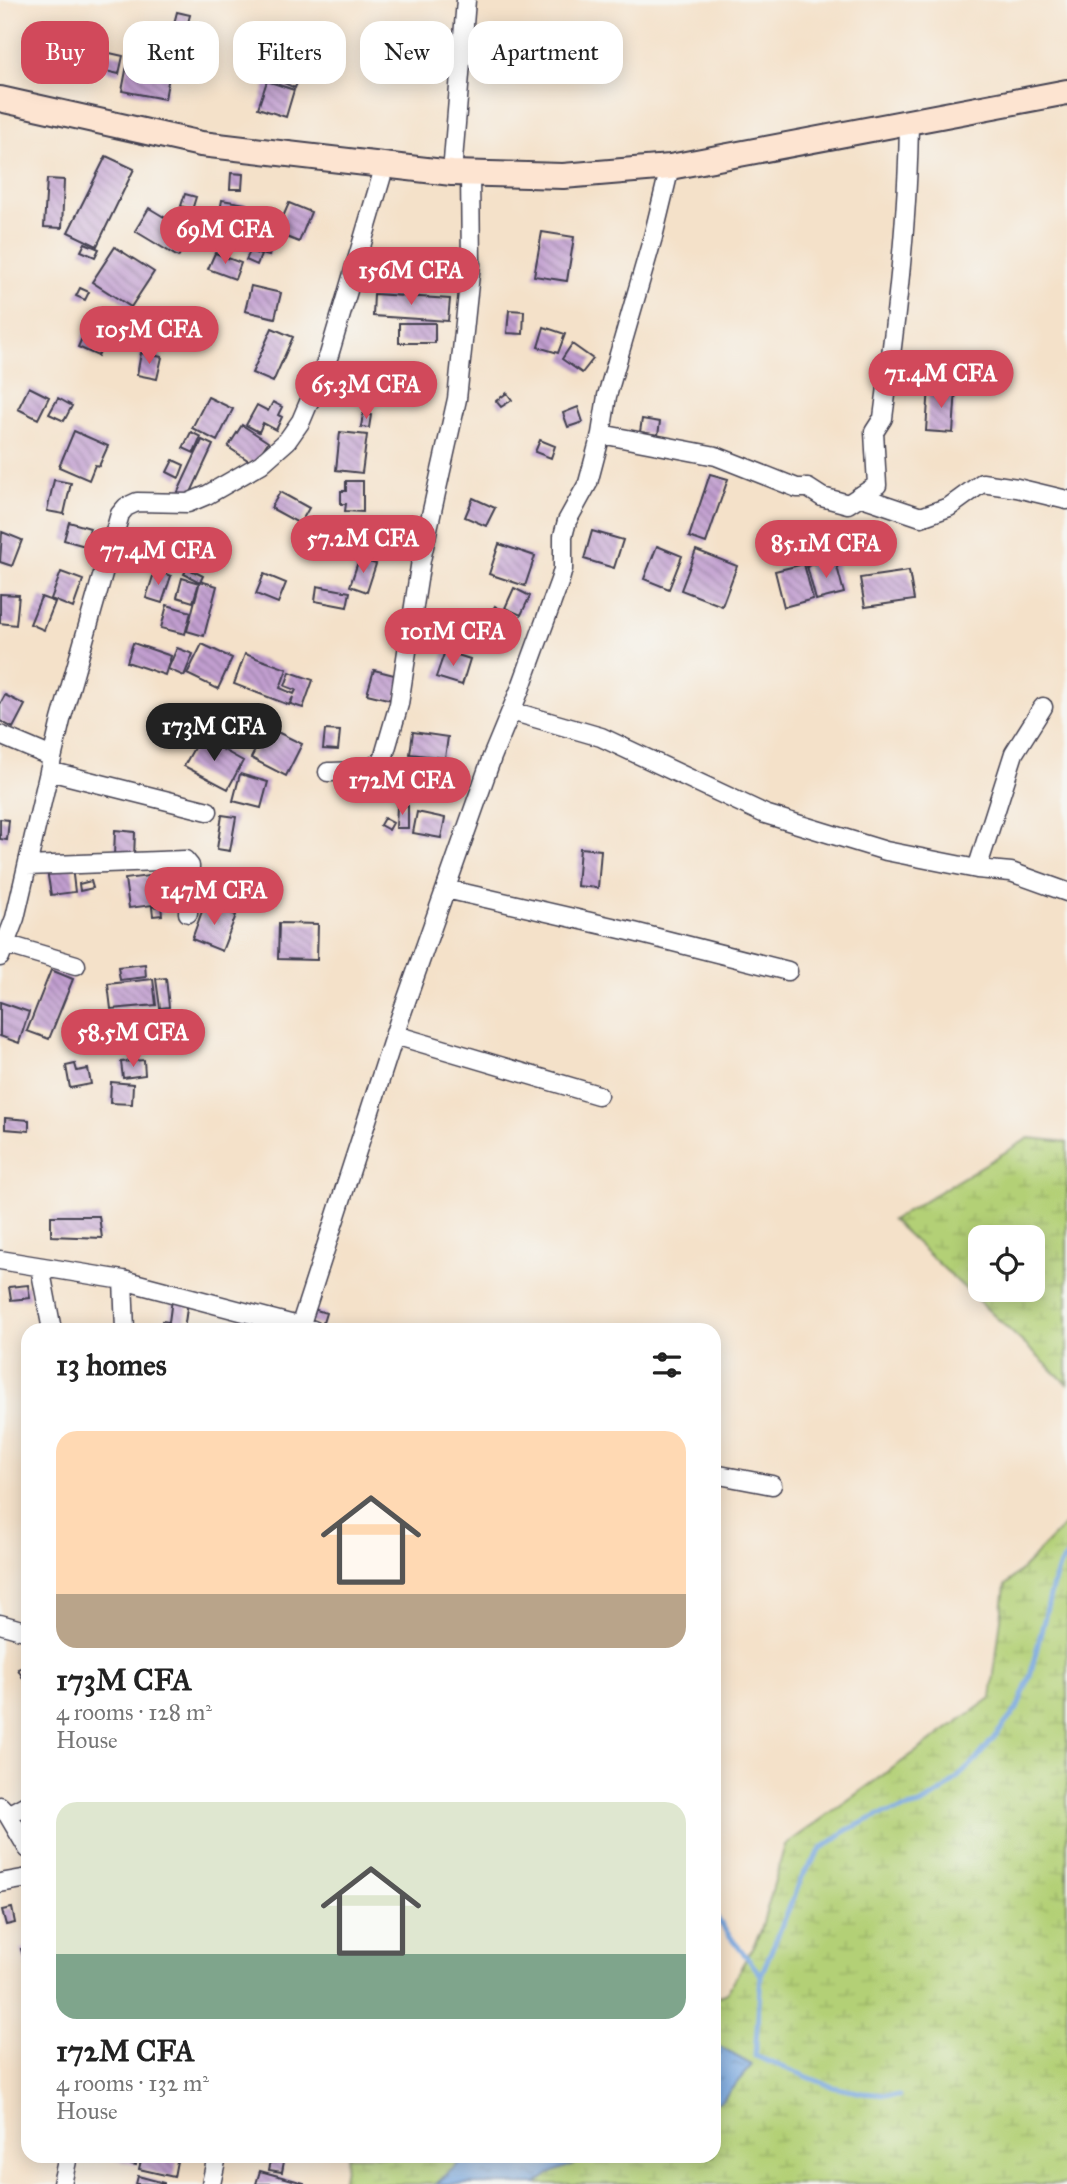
<!DOCTYPE html>
<meta charset="utf-8">
<style>
body{margin:0;font-family:"IM FELL Great Primer",serif;background:#f2f2f2;color:#222;height:100vh;display:flex;flex-direction:column;font-size:26px;white-space:nowrap}
*{box-sizing:border-box;margin:0}
p{font-size:23px;color:#767676}
.icon{flex:none;width:38px;height:38px;fill:none;stroke:currentColor;stroke-width:2;stroke-linecap:round;stroke-linejoin:round}
.map{position:relative;flex:1;overflow:hidden}
.sheet{position:absolute;left:21px;top:1323px;width:700px;height:840px;display:flex;flex-direction:column;background:#fff;border-radius:21px;box-shadow:0 4px 18px #0003}
.sheet>*{flex:none}
.guide{position:absolute;left:21px;top:21px;width:700px;height:63px;display:flex;gap:14px}
.tools{position:absolute;left:968px;top:1225px;display:grid;gap:14px}
.tools a{display:grid;place-items:center;width:77px;height:77px;border-radius:14px;background:#fff;box-shadow:0 4px 18px #0003;font-size:35px}
.price{position:absolute;translate:-50% -60px;padding:0 16px;border-radius:24px;background:#d1495b;color:#fff;font-size:23px;line-height:46px;filter:drop-shadow(0 2px 4px #0008)}
.price::after{content:'';position:absolute;left:50%;top:42px;width:21px;height:16px;margin-left:-10px;background:inherit;clip-path:polygon(0 0,100% 0,50% 100%)}
.price.active{background:#222;color:#fff}
ul{padding:0;list-style:none}
li{display:grid;align-content:center;gap:14px;height:371px;padding:0 35px}
li span{display:grid;place-items:center;height:217px;border-radius:21px;color:#555}
li>.icon{margin-inline-start:auto}
span .icon{width:126px;height:126px;fill:#fffc;stroke-width:1}
li b{font-size:30px}
h2{display:flex;justify-content:space-between;align-items:center;height:84px;padding:0 35px;font-size:30px}
.chip{padding:0 24px;border-radius:21px;background:#fff;box-shadow:0 4px 18px #0003;font-size:24px;line-height:63px}
.chip.active{background:#d1495b;color:#fff}
.map>svg:first-child{display:block}
</style>
<div class="map">
<svg width="1067" height="2184" viewBox="0 0 1067 2184">
<defs>
<pattern id="wetland-marsh" width="20" height="14" patternUnits="userSpaceOnUse" patternTransform="scale(1.75)"><rect width="20" height="14" fill="#b3d076"/><path d="M1 5h8M5 5V1M11 12h8M15 12V8" fill="none" stroke="#9ab267"/></pattern>
<pattern id="water-ripples" width="26" height="14" patternUnits="userSpaceOnUse" patternTransform="scale(1.75)"><rect width="26" height="14" fill="#74a5df"/><path d="M2 4q2-2 4 0t4 0M15 11q2-2 4 0t4 0" fill="none" stroke="#5f86b6"/></pattern>
<pattern id="building-back-hatch" width="6" height="6" patternUnits="userSpaceOnUse" patternTransform="scale(1.75)"><rect width="6" height="6" fill="#c19ecf"/><path d="M-1 5l2 2M0 0l6 6M5-1l2 2" fill="none" stroke="#9c80a9"/></pattern>
</defs>
<rect width="100%" height="100%" fill="#f6f6f2"/>
<filter id="ink" filterUnits="userSpaceOnUse"><feTurbulence type="fractalNoise" baseFrequency=".0143" numOctaves="2"/><feDisplacementMap in="SourceGraphic" scale="14" xChannelSelector="R" yChannelSelector="G"/><feConvolveMatrix kernelMatrix="1 2 1 2 8 2 1 2 1" color-interpolation-filters="sRGB"/></filter>
<filter id="wash" filterUnits="userSpaceOnUse"><feTurbulence type="fractalNoise" baseFrequency=".00686" numOctaves="4" result="noise"/><feDisplacementMap in="SourceGraphic" scale="28" xChannelSelector="R" yChannelSelector="G"/><feGaussianBlur stdDeviation="1.57" result="paint"/><feColorMatrix in="noise" values="0 0 0 0 0 0 0 0 0 0 0 0 0 0 0 0 0 1.4 0 .05"/><feComposite in="paint" operator="in"/></filter>
<g filter="url(#wash)">
<rect width="100%" height="100%" fill="#f4e1c9"/>
<path fill="url(#wetland-marsh)" stroke="#6a7958" stroke-width="2" fill-rule="evenodd" d="M1029 1138 1067 1142V1384L892 1220ZM980 1237H1032V1290H980Z
M1067 1523V2184H342L347 2156H714V1998L727 1993 760 1933 785 1845 991 1698 1005 1586Z"/>
<path fill="url(#water-ripples)" stroke="#4b648d" stroke-width="2" d="M714 2044 752 2065 723 2099 714 2104Z
M467 2156H593L549 2174 536 2184H436Z"/>
<g fill="none" stroke-linecap="round" stroke-linejoin="round">
<path stroke="#74a5df" stroke-width="5" d="M714 1913 725 1930 761 1975
M755 2056 761 1975 803 1875 822 1848 847 1830 879 1815 920 1805 942 1792 975 1761 1017 1709 1030 1676 1052 1588 1060 1565 1067 1556
M755 2056 833 2087 863 2093 899 2096"/>
</g>
<g id="blocks">
<path fill="url(#building-back-hatch)" d="M177 12 190 15 184 38 171 35Z
M71 43 89 50 79 74 61 67Z
M131 45 173 53 165 99 122 91Z
M101 51 123 56 119 74 97 69Z
M292 64 303 69 295 88 284 83Z
M267 81 294 90 286 117 258 108Z
M106 156 134 169 97 246 68 232Z
M231 173 243 174 242 189H230Z
M47 179 64 180 62 228 44 227Z
M185 194 196 197 192 210 181 206Z
M222 200 246 204 243 221 219 217Z
M289 203 311 212 299 242 276 233Z
M149 208 192 234 178 257 135 231Z
M251 220 277 227 269 256 243 249Z
M542 232 574 237 567 281 534 276Z
M85 243 99 249 95 257 81 251Z
M115 247 154 272 131 307 92 282Z
M250 251 261 255 257 265 246 260Z
M215 253 241 263 235 279 208 269Z
M251 286 281 293 275 318 245 311Z
M80 288 89 292 85 300 76 296Z
M374 294 450 299 448 321 373 316Z
M509 310 524 311 523 334 507 333Z
M89 322 109 330 98 356 78 347Z
M399 323H435V343H399Z
M544 327 565 334 558 353 538 347Z
M272 328 293 337 273 382 252 373Z
M572 344 593 359 582 373 562 359Z
M141 353 162 357 157 379 137 375Z
M396 369 428 370V376L395 375Z
M929 386 956 388 953 433 926 431Z
M29 387 49 397 38 419 18 409Z
M507 393 512 400 501 407 496 401Z
M208 397 233 409 217 441 192 428Z
M58 398 72 406 64 421 49 414Z
M273 402 282 407 278 415 282 417 276 430 263 423 259 432 246 425 257 405 268 411Z
M578 407 583 422 568 427 563 413Z
M363 414 371 415 369 428 361 427Z
M642 419 660 422 658 435 640 432Z
M242 425 268 442 254 464 228 447Z
M74 431 108 446 99 466 95 465 89 480 59 467Z
M191 432 201 437 194 453 183 448Z
M340 432 367 435 362 473 336 470Z
M202 440 213 445 187 501 176 496Z
M540 440 555 446 551 458 535 452Z
M173 460 184 465 179 478 167 472Z
M710 474 728 479 706 543 689 537Z
M54 480 71 483 64 514 47 511Z
M346 481H363V512L345 511 346 504H341V491H346Z
M280 492 309 508 300 524 271 508Z
M473 498 495 508 486 526 465 517Z
M69 522 90 528 85 546 64 540Z
M592 531 623 540 614 568 584 559Z
M2 532 22 540 12 566 0 562Z
M499 544 535 556 525 586 489 574Z
M657 546 682 556 669 589 644 579Z
M696 550 737 566 722 606 681 590Z
M359 559 376 564 367 592 350 586Z
M835 559 844 593 816 600 807 566Z
M804 564 813 599 784 607 775 571Z
M187 568 203 576 200 582 184 574Z
M155 570 171 576 162 603 146 598Z
M909 571 914 600 865 607 860 578Z
M61 572 83 580 73 608 51 599Z
M264 574 286 583 278 603 256 594Z
M182 578 199 583 193 602 177 597Z
M200 581 217 586 204 636 187 631Z
M317 586 350 592 347 607 315 601Z
M514 588 530 596 521 615 505 608Z
M0 594 19 595 16 625 0 623Z
M41 597 55 602 44 630 30 624Z
M167 605 191 612 185 634 161 628Z
M495 606 519 620 501 652 477 638Z
M133 643 171 656 165 675 127 662Z
M202 644 232 658 218 689 187 674Z
M177 648 193 654 184 676 168 669Z
M445 651 470 659 462 685 436 677Z
M245 654 287 669 280 688 294 694 296 690 285 686 290 672 313 680 303 708 291 704 293 697 289 705 234 684Z
M374 670 402 677 396 701 367 694Z
M5 695 25 705 13 728 0 721V704Z
M267 727 302 744 286 776 251 758Z
M325 730 340 731 338 750 323 749Z
M413 732 448 737 445 758 410 754Z
M200 737 243 761 228 789 184 766Z
M441 762 454 766 448 783 435 779Z
M240 774 268 782 261 808 233 801Z
M397 806H408V828H396Z
M417 812 445 818 441 838 413 833Z
M222 815 236 817 230 851 217 849Z
M384 818 393 823 389 830 380 825Z
M0 819 9 820 7 840 0 839Z
M115 830 135 832 134 857 114 856Z
M580 848 601 850 598 888 577 886Z
M72 867 75 892 51 895 47 870Z
M156 875 161 904 129 908 125 879Z
M91 881 93 888 80 891 79 884Z
M205 903 236 915 222 951 192 939Z
M161 906 162 915 153 916 152 907Z
M279 923 318 924 317 960 278 959Z
M145 964 146 977 120 980 118 967Z
M51 970 73 979 49 1039 27 1031Z
M166 978 169 1007 160 1008 156 979Z
M153 979 156 1005 111 1009 108 984Z
M0 1002 29 1012 19 1043 0 1036Z
M163 1017 167 1044 152 1046 148 1020Z
M144 1060 145 1075 123 1078 121 1062Z
M75 1064 77 1071 88 1069 91 1084 70 1088 66 1066Z
M111 1082 133 1084 132 1104 110 1103Z
M5 1118 29 1120V1131L5 1129Z
M51 1216H99L102 1238 51 1236Z
M28 1285 30 1298 11 1300 9 1287Z
M172 1299 188 1301 184 1330H161L162 1321 169 1322Z
M310 1308 326 1313 322 1326 306 1321Z
M28 1665V1688L18 1669Z
M12 1908 15 1923 6 1925 2 1910Z
M28 1947V1969H27L21 1949Z
M96 2156H137L136 2165Z
M142 2156H178L174 2177 139 2169Z
M272 2156H285L282 2172 269 2170Z
M260 2171 304 2183V2184H256Z
M138 2176 164 2183V2184H136Z"/>
</g>
</g>
<g filter="url(#ink)">
<use href="#blocks" fill-opacity="0" stroke="#423f50" stroke-width="2"/>
<g fill="none" stroke-linecap="round" stroke-linejoin="round">
<defs>
<path id="street" d="M452 173 466 0
M601 434 716 456 797 488H808L822 497 848 504 877 485 874 432 883 418C896 319 908 221 909 121
M859 496 921 517 949 507 982 483 1017 488 1067 500
M511 711 601 737 765 814 886 851 977 869 1011 872 1067 892
M0 735 52 757
M49 771 208 811
M328 772C346 771 370 774 383 759L399 704 421 560 457 399 471 264 470 173
M27 866 185 860 190 866 188 913
M977 869 1014 753 1043 707
M446 889 634 932 788 971
M5 944 76 965
M0 957 15 918 61 720 120 514 126 507 137 502 188 503 207 495 261 464 287 441 301 421 329 355 385 165
M395 1035 598 1095
M0 1260 123 1280 313 1330
M40 1267 52 1330
M123 1280 125 1330
M299 1330 399 1021 492 757 521 687 560 580 563 569V536L567 521 588 483 601 434 607 396 653 237 670 167
M714 1474 772 1485
M0 1624 28 1632
M0 1806 8 1815 28 1849
M8 1815 28 1804
M0 1883 28 1878
M62 2184 68 2156
M211 2184 217 2156"/>
<path id="secondary" d="M0 99 201 144 452 173 563 176 670 167 1067 92"/>
</defs>
<use href="#street" stroke="#423f50" stroke-width="21"/>
<use href="#secondary" stroke="#423f50" stroke-width="28"/>
<use href="#street" stroke="#fff" stroke-width="18"/>
<use href="#secondary" stroke="#fde4d1" stroke-width="24"/>
</g>
</g>
</svg>
<div class="tools">
<a><svg class="icon" aria-label="locate" viewBox="0 0 24 24"><circle cx="12" cy="12" r="6"/><path d="M12 2v4M12 18v4M2 12h4M18 12h4"/></svg></a>
</div>
<b class="price" style="left:225px;top:266px">69M CFA</b>
<b class="price" style="left:411px;top:307px">156M CFA</b>
<b class="price" style="left:149px;top:366px">105M CFA</b>
<b class="price" style="left:941px;top:410px">71.4M CFA</b>
<b class="price" style="left:366px;top:421px">65.3M CFA</b>
<b class="price" style="left:363px;top:575px">57.2M CFA</b>
<b class="price" style="left:826px;top:580px">85.1M CFA</b>
<b class="price" style="left:158px;top:587px">77.4M CFA</b>
<b class="price" style="left:453px;top:668px">101M CFA</b>
<b class="price active" style="left:214px;top:763px">173M CFA</b>
<b class="price" style="left:402px;top:817px">172M CFA</b>
<b class="price" style="left:214px;top:927px">147M CFA</b>
<b class="price" style="left:133px;top:1069px">58.5M CFA</b>
<div class="guide">
<a class="chip active">Buy</a>
<a class="chip">Rent</a>
<a class="chip">Filters</a>
<a class="chip">New</a>
<a class="chip">Apartment</a>
</div>
<section class="sheet">
<h2>13 homes<svg class="icon" aria-label="filters" viewBox="0 0 24 24"><path d="M4 7h16M4 17h16"/><circle cx="9" cy="7" r="2"/><circle cx="15" cy="17" r="2"/></svg></h2>
<ul>
<li><span style="background:linear-gradient(#ffd9b3 75%,#b9a48a 0)"><svg class="icon" aria-label="home" viewBox="0 0 24 24"><path d="M3 11l9-7 9 7M6 9v11h12V9"/></svg></span><div><b>173M CFA</b><p>4 rooms · 128 m²</p><p>House</p></div></li>
<li><span style="background:linear-gradient(#dfe7d0 70%,#7fa58c 0)"><svg class="icon" aria-label="home" viewBox="0 0 24 24"><path d="M3 11l9-7 9 7M6 9v11h12V9"/></svg></span><div><b>172M CFA</b><p>4 rooms · 132 m²</p><p>House</p></div></li>
</ul>
</section>
</div>
